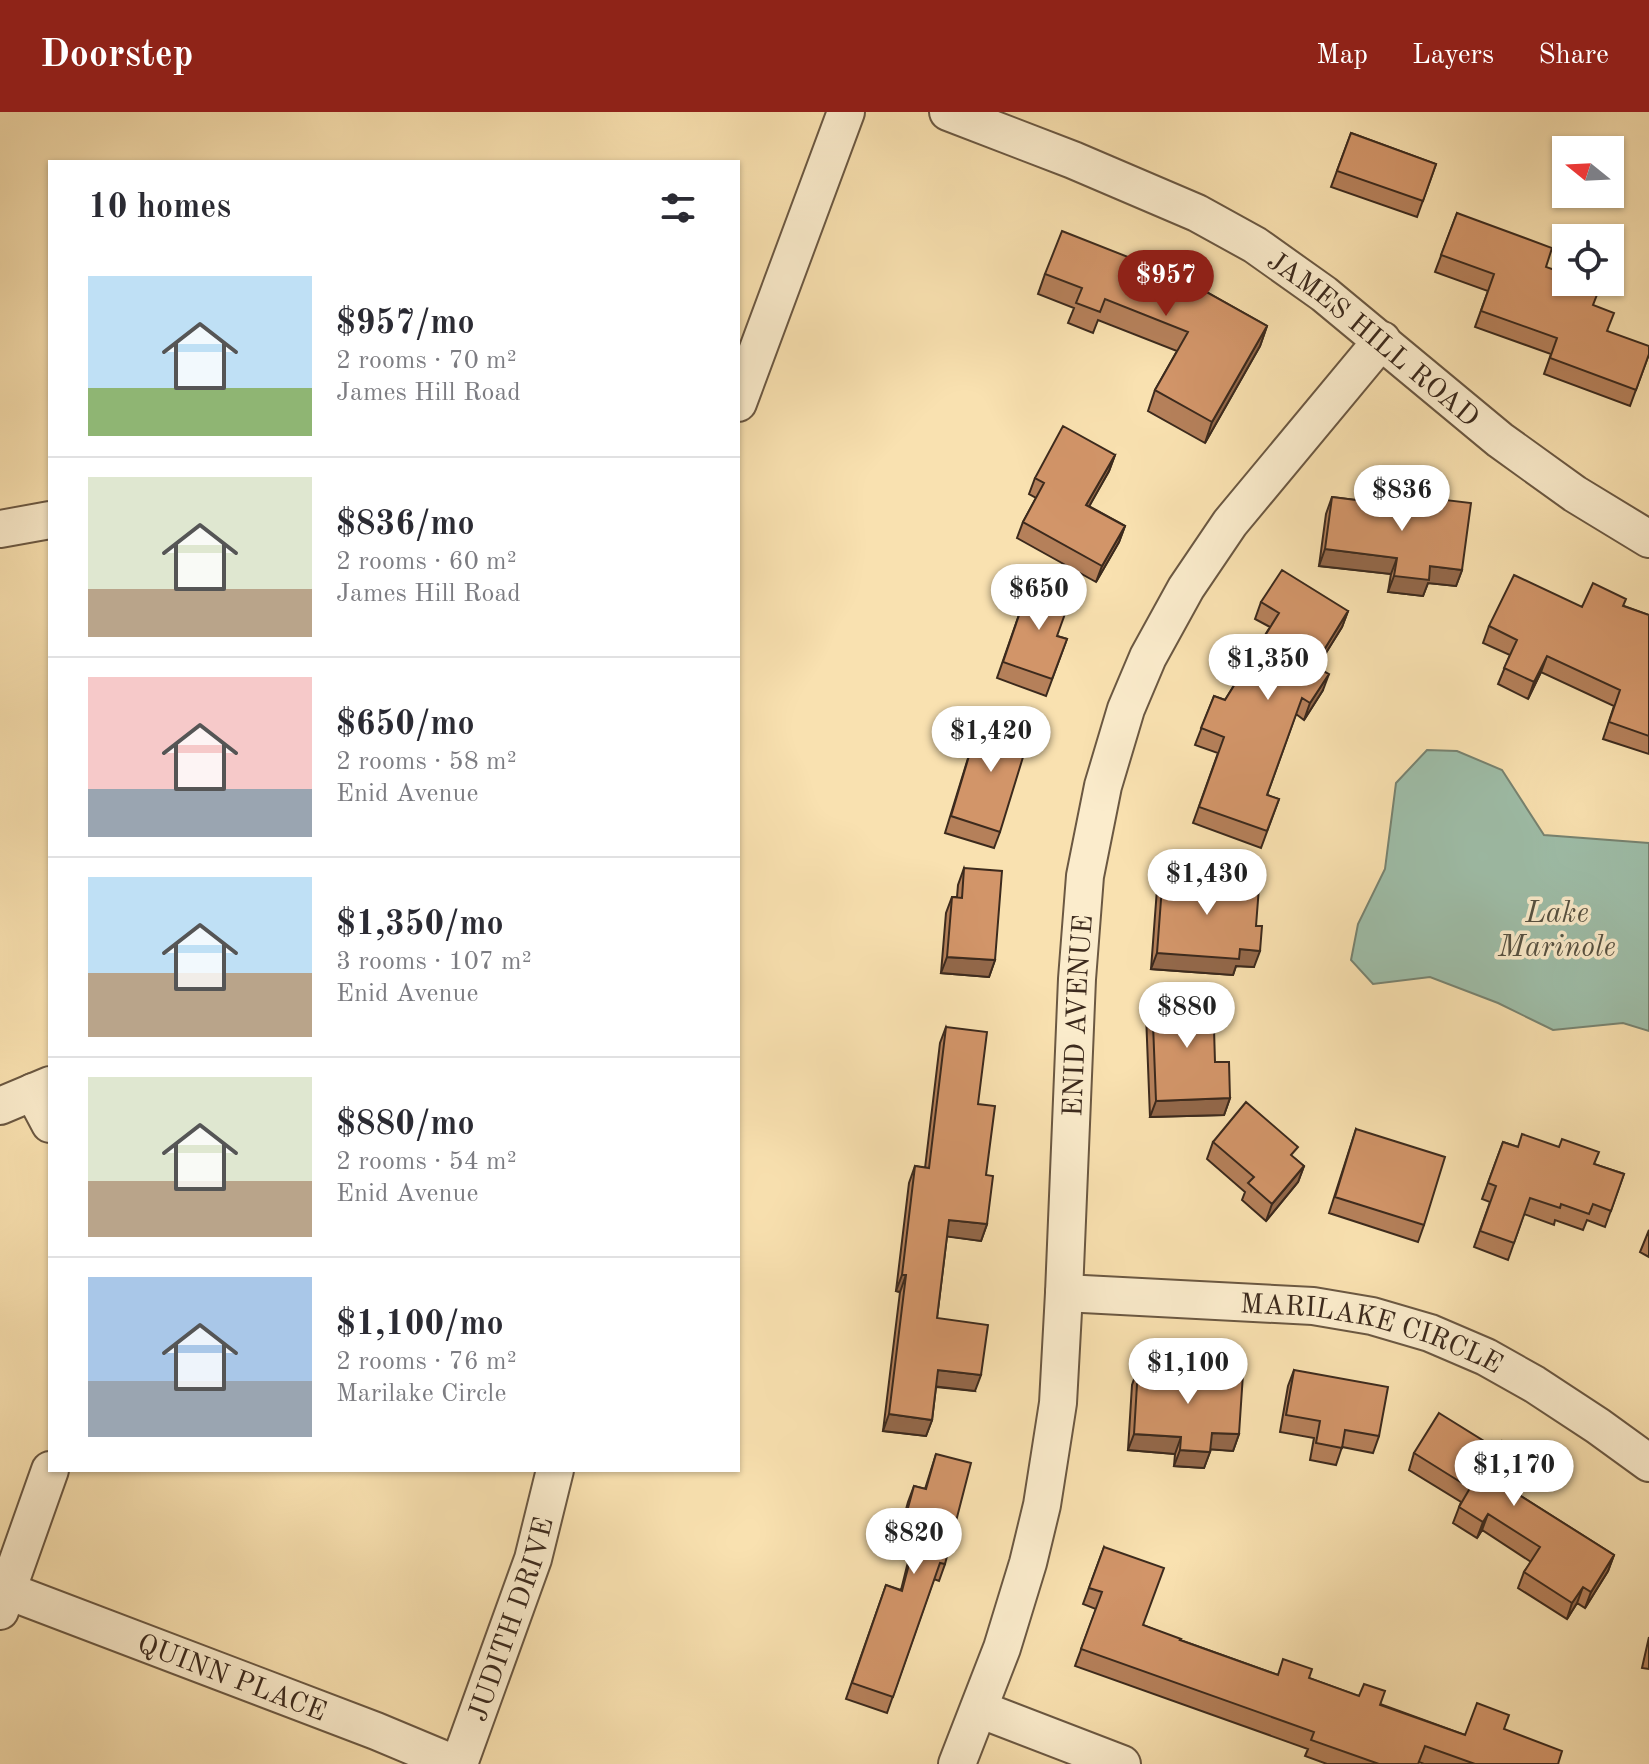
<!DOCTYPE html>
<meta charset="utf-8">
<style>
body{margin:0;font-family:"Old Standard TT",serif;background:#f7f7f7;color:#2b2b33;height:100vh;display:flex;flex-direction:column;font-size:30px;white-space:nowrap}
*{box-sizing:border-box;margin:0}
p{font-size:26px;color:#7c7c81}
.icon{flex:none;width:44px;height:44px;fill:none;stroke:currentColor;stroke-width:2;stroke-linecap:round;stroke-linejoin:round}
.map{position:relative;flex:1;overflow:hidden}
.sheet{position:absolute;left:48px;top:48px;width:692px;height:1312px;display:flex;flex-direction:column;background:#fff;border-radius:0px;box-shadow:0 2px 6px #0004}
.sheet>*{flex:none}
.needle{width:52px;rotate:288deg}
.fabs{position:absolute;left:1552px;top:24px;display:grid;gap:16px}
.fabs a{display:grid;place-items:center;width:72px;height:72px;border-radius:0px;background:#fff;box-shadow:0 2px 6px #0004;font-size:40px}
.price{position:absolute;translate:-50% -68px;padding:0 18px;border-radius:28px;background:#fff;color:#222;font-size:26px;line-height:52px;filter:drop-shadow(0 2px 4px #0008)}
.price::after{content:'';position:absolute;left:50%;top:48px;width:24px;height:18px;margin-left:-12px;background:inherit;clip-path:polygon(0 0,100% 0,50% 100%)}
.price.selected{background:#8f2418;color:#fff}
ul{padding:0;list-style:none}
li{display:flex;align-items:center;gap:24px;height:200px;padding:0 40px}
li+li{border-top:2px solid #e1e1e2}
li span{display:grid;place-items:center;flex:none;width:224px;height:160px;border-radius:0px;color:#555}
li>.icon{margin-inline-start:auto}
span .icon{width:96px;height:96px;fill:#fffc;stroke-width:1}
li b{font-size:34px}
h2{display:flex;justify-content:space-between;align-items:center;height:96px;padding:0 40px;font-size:34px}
header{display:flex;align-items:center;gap:48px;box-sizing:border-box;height:112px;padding:0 40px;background:#8f2418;color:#fff}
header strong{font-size:38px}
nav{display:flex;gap:44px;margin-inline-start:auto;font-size:28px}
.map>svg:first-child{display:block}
</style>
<header>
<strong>Doorstep</strong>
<nav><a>Map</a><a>Layers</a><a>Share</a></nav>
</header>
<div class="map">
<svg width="1649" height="1652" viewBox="0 0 1649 1652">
<rect width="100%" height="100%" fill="#f9e1b0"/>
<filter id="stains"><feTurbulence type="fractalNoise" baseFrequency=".0025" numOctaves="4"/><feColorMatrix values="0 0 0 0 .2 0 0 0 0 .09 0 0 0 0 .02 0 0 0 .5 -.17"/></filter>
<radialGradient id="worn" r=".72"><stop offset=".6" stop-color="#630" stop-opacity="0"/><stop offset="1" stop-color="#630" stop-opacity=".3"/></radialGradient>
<path fill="#9ebea9" stroke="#778371" stroke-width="2" d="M1427 638 1457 639 1502 658 1544 723 1649 731V919L1623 911 1553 918 1498 891 1430 865 1373 872 1351 848 1358 812 1385 757 1396 671Z"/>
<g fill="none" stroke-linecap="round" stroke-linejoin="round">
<defs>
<g id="minor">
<path id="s1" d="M948 0 1073 48 1197 101 1255 133 1324 182 1500 328 1575 382 1649 427"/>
<path d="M738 291 846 0"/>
<path d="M0 417 50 408"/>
<path d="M33 980 50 1012"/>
<path d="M0 994 50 973"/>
<path id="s2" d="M1064 1181 1313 1194 1372 1204 1430 1221 1486 1245 1534 1272 1598 1314 1649 1351"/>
<path id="s3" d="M8 1479 376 1619 455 1652"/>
<path d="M0 1499 50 1358"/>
<path d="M979 1597 1122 1652"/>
<path id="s4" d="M459 1652 533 1447 555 1358"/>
<path id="s5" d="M957 1652 1002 1536 1028 1451 1042 1393 1058 1291 1064 1181 1077 867 1085 764 1103 674 1126 597 1148 545 1186 476 1230 411 1382 228"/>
</g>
</defs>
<use href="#minor" stroke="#6b5842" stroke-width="40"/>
<use href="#minor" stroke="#fbeccc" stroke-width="36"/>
</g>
<path fill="#b5805a" stroke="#3c2a1d" stroke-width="2" d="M1351 21 1436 52 1417 105 1331 75Z
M1457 101 1546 155 1593 193 1607 219 1649 242 1630 294 1544 262 1551 242 1475 215 1488 179 1435 160Z
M1133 147 1169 159 1267 214 1260 234 1205 331 1148 299 1155 278 1177 239 1098 208 1093 221 1068 211 1074 196 1038 182 1045 162Z
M1115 343 1109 359 1089 394 1125 414 1119 430 1096 470 1017 426 1023 410 1036 386 1029 382 1035 366Z
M1332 385 1425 397 1429 386 1462 458 1456 474 1428 471 1423 484 1388 480 1391 462 1319 454 1326 402Z
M1030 471 1057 524 1067 527 1046 584 997 566Z
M1261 490 1348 499 1342 515 1317 555 1323 578 1304 608 1296 602 1267 683 1279 687 1261 736 1193 711 1218 641 1195 633 1214 584 1225 588 1270 515 1255 507Z
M1624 494 1649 503V642L1603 627 1614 594 1541 560 1528 587 1498 572 1510 543 1483 531 1489 514 1582 495Z
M981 604 1000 720 994 736 945 721Z
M964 756 995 848 989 865 941 861 946 801 952 785H957L958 773Z
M1163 761 1225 773 1256 814 1254 855 1236 854 1233 863 1151 857 1157 777Z
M1152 886 1215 950 1230 986 1224 1003 1150 1005 1146 902Z
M946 915 978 992 986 1063 987 1112 981 1129 947 1124 937 1206 975 1279 936 1275 932 1308 926 1324 883 1319 900 1180 896 1179 909 1071 915 1054 925 1056 940 931Z
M1356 1017 1424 1113 1418 1130 1329 1101Z
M1213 1030 1294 1046 1304 1054 1298 1070 1266 1109 1242 1088 1245 1080 1207 1047Z
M1503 1030 1518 1035 1594 1052 1624 1062 1605 1115 1587 1108 1583 1118 1555 1108 1554 1113 1524 1102 1508 1148 1474 1135 1490 1090 1482 1087Z
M1649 1118V1145L1640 1140Z
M1138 1256 1239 1322 1233 1339 1211 1337 1204 1356 1174 1354 1175 1342 1128 1338 1132 1273Z
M1294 1258 1379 1324 1373 1341 1342 1335 1336 1353 1310 1348 1314 1326 1280 1320 1288 1274Z
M1497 1337 1524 1344 1518 1360 1508 1376 1614 1443 1608 1459 1585 1496 1577 1491 1567 1507 1518 1476 1524 1460 1531 1450 1482 1418 1477 1426 1453 1411 1461 1390 1409 1358 1414 1341Z
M936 1342 945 1452 939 1469 934 1467 887 1601 846 1587 886 1473 901 1478 912 1434 897 1430 908 1390 914 1374 925 1377Z
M1104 1435 1143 1513 1180 1528 1278 1563 1309 1566 1465 1623 1504 1617 1558 1652H1424L1419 1650 1418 1652H1327L1305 1644 1308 1637 1075 1554 1096 1497 1083 1492Z
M1649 1525V1557L1642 1556Z"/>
<path fill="#93684a" stroke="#3c2a1d" stroke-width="2" d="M1267 214 1260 234 1205 331 1212 310Z
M1115 343 1109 359 1081 409 1086 393Z
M1125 414 1119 430 1096 470 1102 454Z
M1325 437 1397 446 1391 462 1319 454Z
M1430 454 1462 458 1456 474 1428 471 1423 484 1388 480 1394 464Z
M1348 499 1342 515 1308 570 1314 554Z
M1547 544 1541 560 1528 587 1534 570Z
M1329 562 1323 578 1304 608 1310 591Z
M1240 837 1260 839 1254 855 1236 854 1233 863 1151 857 1157 841Z
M947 845 995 848 989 865 941 861Z
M1230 986 1224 1003 1150 1005 1156 989Z
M1304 1054 1298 1070 1266 1109 1272 1092Z
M949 1108 987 1112 981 1129 943 1124Z
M902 1163H906L900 1180 896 1179Z
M938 1258 981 1263 975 1279 932 1274Z
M889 1302 932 1308 926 1324 883 1319Z
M1212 1321 1239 1322 1233 1339 1206 1337Z
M1134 1322 1181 1325 1175 1342 1128 1338Z
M1180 1338 1210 1340 1204 1356 1174 1354Z
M1524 1344 1518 1360 1499 1390 1505 1374Z
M1488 1402 1482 1418 1477 1426 1483 1410Z
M1614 1443 1608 1459 1585 1496 1591 1480Z
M1583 1475 1577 1491 1567 1507 1572 1491Z"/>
<path fill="#d29569" stroke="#3c2a1d" stroke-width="2" d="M1351 21 1436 52 1423 89 1337 59Z
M1457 101 1552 136 1546 155 1566 162V170H1587L1600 175 1593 193 1614 201 1607 219 1649 234V242L1636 278 1550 246 1557 226 1481 199 1494 162 1441 143Z
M1062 119 1133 147 1136 141 1171 155 1169 159 1267 214 1212 310 1155 278 1188 220 1105 187 1100 200 1076 191 1082 176 1045 162Z
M1063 314 1115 343 1086 393 1125 414 1102 454 1023 410 1044 371 1035 366Z
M1332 385 1428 397 1429 386 1471 391 1462 458 1430 454 1429 468 1394 464 1397 446 1325 437Z
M1282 458 1348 499 1314 554 1329 562 1310 591 1302 586 1267 683 1279 687 1267 719 1199 695 1224 625 1201 616 1214 584 1225 588 1279 501 1261 490Z
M1514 463 1582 495 1593 471 1626 487 1623 494 1649 503V624L1609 610 1620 578 1547 544 1534 570 1504 556 1517 528 1489 514Z
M1030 471 1071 485 1057 524 1067 527 1052 567 1003 550Z
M981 604 1031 619 1000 720 951 704Z
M964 756 1002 759 995 848 947 845 952 785 962 786Z
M1163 761 1226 766 1225 773 1259 775 1256 814H1262L1260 839 1240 837 1239 847 1157 841Z
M1213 883 1215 950H1229L1230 986 1156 989 1152 886Z
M946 915 987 920 978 992 995 994 986 1063 993 1064 987 1112 949 1108 937 1206 988 1213 981 1263 938 1258 932 1308 889 1302 906 1163H902L915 1054 929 1056Z
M1246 990 1298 1035 1291 1043 1304 1054 1272 1092 1248 1071 1254 1065 1213 1030Z
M1356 1017 1445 1045 1424 1113 1335 1085Z
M1522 1022 1559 1035 1562 1027 1599 1040 1594 1052 1624 1062 1611 1099 1593 1092 1589 1102 1561 1092 1560 1096 1530 1086 1514 1131 1480 1119 1496 1074 1488 1071 1503 1030 1518 1035Z
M1138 1256 1243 1262 1239 1322 1212 1321 1210 1340 1180 1338 1181 1325 1134 1322Z
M1294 1258 1388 1275 1379 1324 1345 1318 1342 1336 1316 1331 1320 1309 1286 1303Z
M1439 1301 1497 1337 1502 1329 1524 1344 1505 1374 1614 1443 1591 1480 1583 1475 1572 1491 1524 1460 1540 1435 1488 1402 1483 1410 1459 1395 1470 1376 1414 1341Z
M936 1342 971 1351 945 1452 940 1451 893 1585 852 1571 886 1473 902 1479 918 1418 903 1414 914 1374 926 1377Z
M1104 1435 1164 1456 1143 1513 1181 1527 1180 1528 1278 1563 1283 1547 1312 1557 1309 1566 1359 1584 1364 1572 1385 1579 1380 1593 1465 1623 1477 1591 1509 1603 1504 1617 1562 1639 1558 1652H1475L1425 1634 1418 1652H1379L1311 1628 1314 1620 1081 1537 1102 1480 1089 1476Z"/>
<g text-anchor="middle" stroke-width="7" stroke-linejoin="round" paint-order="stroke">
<g font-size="28" fill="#3c2a1d" stroke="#fbeccc">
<text dy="10" stroke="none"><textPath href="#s1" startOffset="486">JAMES HILL ROAD</textPath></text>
<text dy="10" stroke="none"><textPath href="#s5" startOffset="764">ENID AVENUE</textPath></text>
<text dy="10" stroke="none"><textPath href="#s2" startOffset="312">MARILAKE CIRCLE</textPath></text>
<text dy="10" stroke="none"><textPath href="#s4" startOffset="154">JUDITH DRIVE</textPath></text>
<text dy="10" stroke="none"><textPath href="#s3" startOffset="240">QUINN PLACE</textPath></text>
</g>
<g font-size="30" font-style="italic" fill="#544f40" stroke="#fbeccc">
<text x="1557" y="810">Lake<tspan x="1557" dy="34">Marinole</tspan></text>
</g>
</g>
<rect width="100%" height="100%" filter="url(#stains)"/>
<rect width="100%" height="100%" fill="url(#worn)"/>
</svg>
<div class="fabs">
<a><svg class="needle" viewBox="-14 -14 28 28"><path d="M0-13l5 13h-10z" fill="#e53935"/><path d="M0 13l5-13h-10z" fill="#7c7c81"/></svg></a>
<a><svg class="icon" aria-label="locate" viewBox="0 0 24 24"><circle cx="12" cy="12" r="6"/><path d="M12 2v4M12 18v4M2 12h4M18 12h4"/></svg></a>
</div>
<b class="price selected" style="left:1166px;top:206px">$957</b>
<b class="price" style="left:1402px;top:421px">$836</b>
<b class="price" style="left:1039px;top:520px">$650</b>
<b class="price" style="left:1268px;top:590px">$1,350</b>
<b class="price" style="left:991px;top:662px">$1,420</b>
<b class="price" style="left:1207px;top:805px">$1,430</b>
<b class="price" style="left:1187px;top:938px">$880</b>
<b class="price" style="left:1188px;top:1294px">$1,100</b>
<b class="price" style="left:1514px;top:1396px">$1,170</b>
<b class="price" style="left:914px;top:1464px">$820</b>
<section class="sheet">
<h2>10 homes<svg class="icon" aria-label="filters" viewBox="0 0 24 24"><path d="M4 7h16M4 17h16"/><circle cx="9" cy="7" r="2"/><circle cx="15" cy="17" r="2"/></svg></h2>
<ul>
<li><span style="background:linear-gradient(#bfe0f5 70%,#8fb573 0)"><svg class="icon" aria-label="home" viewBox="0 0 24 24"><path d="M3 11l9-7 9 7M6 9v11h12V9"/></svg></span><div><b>$957/mo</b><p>2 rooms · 70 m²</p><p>James Hill Road</p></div></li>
<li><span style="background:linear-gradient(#dfe7d0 70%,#b9a48a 0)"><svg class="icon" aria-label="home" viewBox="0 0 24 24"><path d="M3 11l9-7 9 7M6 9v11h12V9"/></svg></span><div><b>$836/mo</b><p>2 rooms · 60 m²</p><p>James Hill Road</p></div></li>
<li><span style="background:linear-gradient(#f6c9c9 70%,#9aa5b1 0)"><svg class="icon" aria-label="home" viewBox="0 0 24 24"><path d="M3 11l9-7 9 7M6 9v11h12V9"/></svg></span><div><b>$650/mo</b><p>2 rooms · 58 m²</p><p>Enid Avenue</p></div></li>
<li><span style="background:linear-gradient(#bfe0f5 60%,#b9a48a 0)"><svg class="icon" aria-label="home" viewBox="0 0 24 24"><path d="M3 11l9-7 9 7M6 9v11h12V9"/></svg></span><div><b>$1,350/mo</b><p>3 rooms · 107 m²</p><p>Enid Avenue</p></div></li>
<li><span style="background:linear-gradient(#dfe7d0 65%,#b9a48a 0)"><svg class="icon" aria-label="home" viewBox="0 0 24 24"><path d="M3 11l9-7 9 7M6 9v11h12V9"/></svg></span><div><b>$880/mo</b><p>2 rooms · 54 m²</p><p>Enid Avenue</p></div></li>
<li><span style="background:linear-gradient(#a9c7e8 65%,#9aa5b1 0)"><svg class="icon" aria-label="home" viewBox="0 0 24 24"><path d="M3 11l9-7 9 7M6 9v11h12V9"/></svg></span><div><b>$1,100/mo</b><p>2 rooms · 76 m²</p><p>Marilake Circle</p></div></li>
</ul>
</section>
</div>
